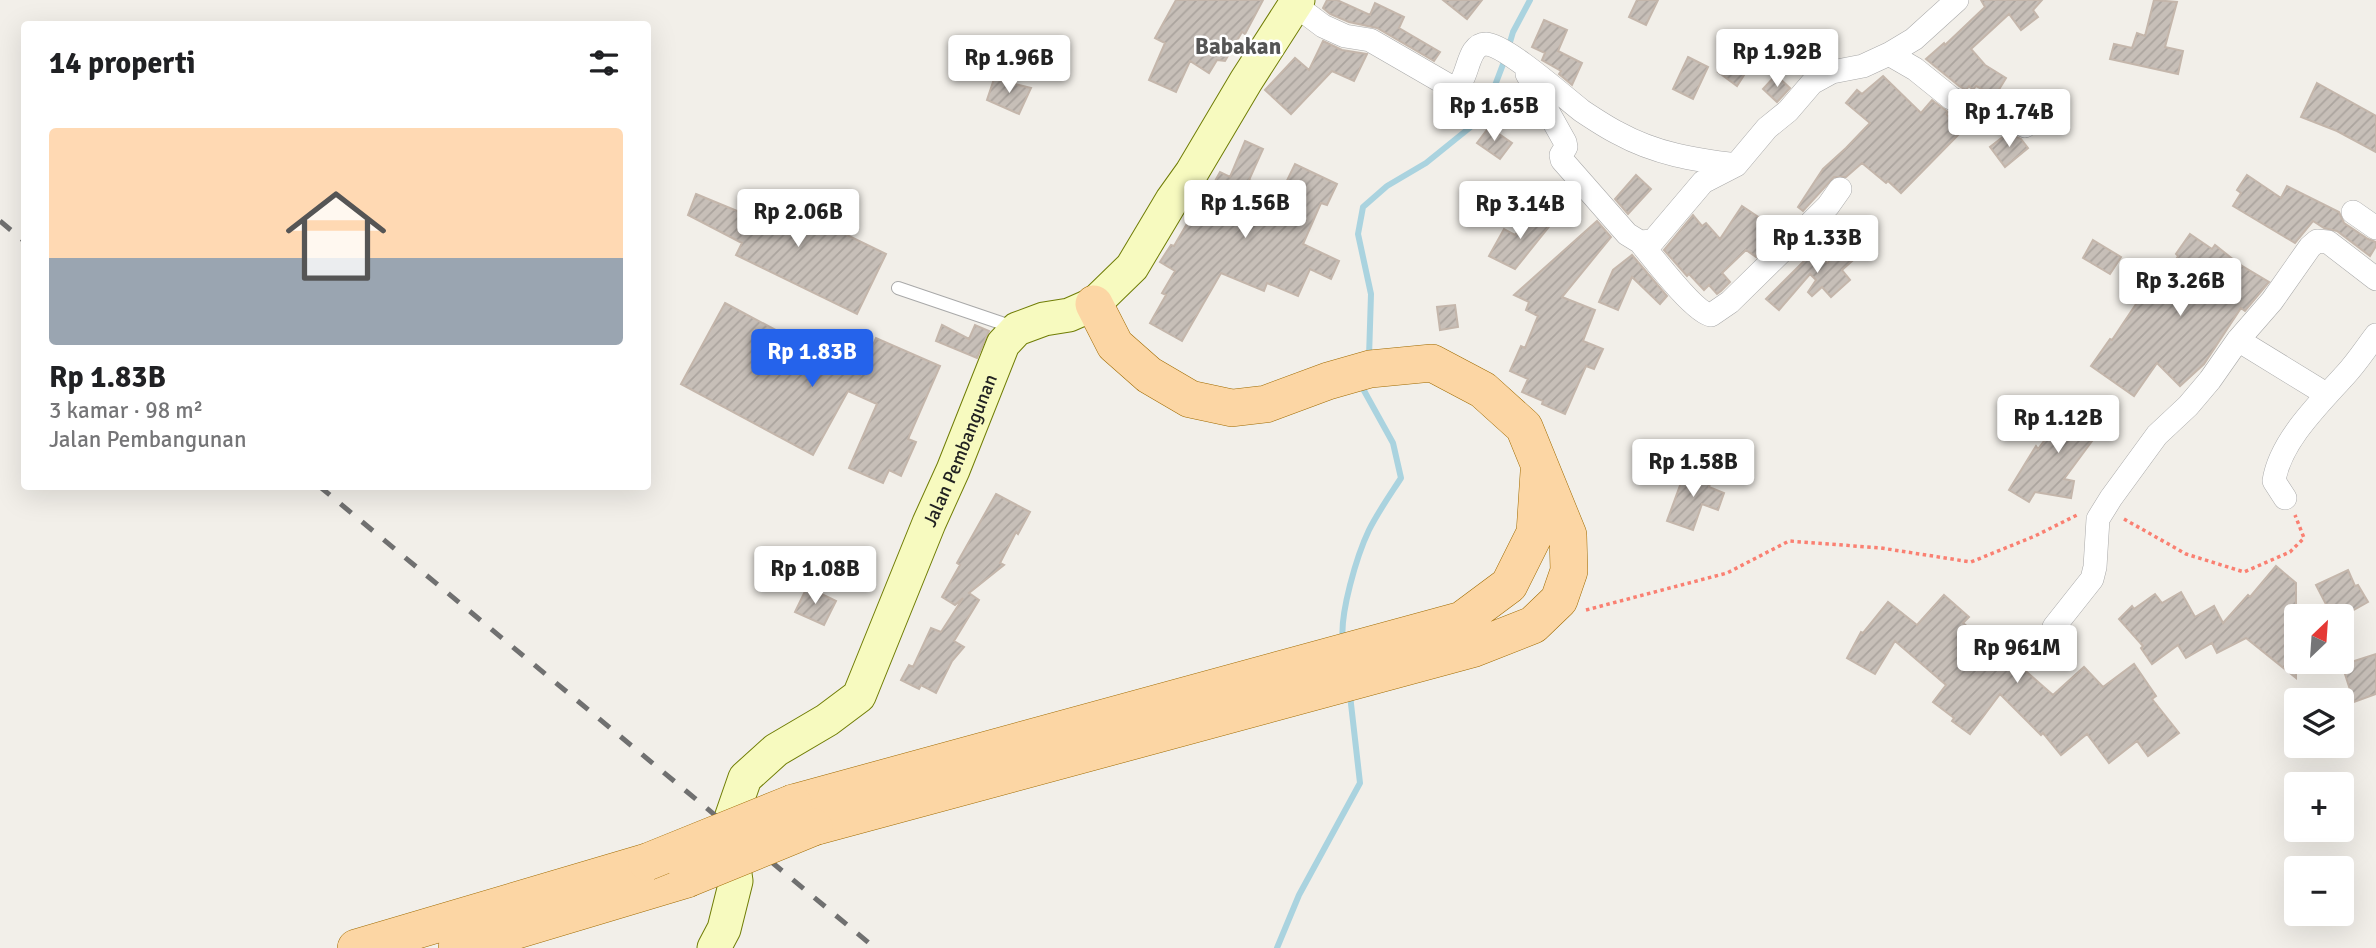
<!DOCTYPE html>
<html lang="id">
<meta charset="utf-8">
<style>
body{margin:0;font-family:Signika,sans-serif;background:#f2f2f2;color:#202124;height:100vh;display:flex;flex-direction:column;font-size:26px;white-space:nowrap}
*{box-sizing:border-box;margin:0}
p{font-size:23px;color:#757577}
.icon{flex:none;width:38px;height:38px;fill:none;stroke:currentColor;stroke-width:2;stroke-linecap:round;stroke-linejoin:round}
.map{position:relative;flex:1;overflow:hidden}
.sheet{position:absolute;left:21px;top:21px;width:630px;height:469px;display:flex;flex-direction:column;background:#fff;border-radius:7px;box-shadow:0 7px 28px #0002}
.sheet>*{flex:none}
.needle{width:46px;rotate:25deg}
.controls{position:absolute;left:2284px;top:604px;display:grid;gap:14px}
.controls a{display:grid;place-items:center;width:70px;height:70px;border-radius:7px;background:#fff;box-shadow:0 7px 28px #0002;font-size:35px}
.price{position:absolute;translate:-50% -60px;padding:0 16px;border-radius:7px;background:#fff;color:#222;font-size:23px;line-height:46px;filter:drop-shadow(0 2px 4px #0008)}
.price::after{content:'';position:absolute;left:50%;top:42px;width:21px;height:16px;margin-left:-10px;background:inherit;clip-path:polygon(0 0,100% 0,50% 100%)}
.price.on{background:#2563eb;color:#fff}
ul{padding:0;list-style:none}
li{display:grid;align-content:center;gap:14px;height:371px;padding:0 28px}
li span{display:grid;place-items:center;height:217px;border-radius:7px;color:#555}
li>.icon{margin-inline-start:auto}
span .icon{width:126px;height:126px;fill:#fffc;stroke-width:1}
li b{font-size:30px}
h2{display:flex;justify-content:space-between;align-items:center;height:84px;padding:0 28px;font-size:30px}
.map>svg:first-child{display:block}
</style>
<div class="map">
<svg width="2376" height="948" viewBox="0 0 2376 948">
<defs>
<pattern id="building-hatch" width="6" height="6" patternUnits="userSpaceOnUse" patternTransform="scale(1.75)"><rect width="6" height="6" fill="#c7bfb8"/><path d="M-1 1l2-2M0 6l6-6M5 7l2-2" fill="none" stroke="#aba49e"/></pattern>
</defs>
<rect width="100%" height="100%" fill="#f2efe9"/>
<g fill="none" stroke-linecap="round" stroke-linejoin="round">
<path stroke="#aad3df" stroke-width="6" d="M1508 49 1513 32 1530 0
M1369 357 1371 294 1358 234 1363 207 1387 186 1426 163 1483 117 1505 59
M1343 642C1339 615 1357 555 1369 530 1378 512 1390 495 1401 478L1393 443 1362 387 1363 384
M1277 948 1299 895 1360 783 1350 695"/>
</g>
<path fill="url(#building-hatch)" stroke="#c4b6ab" stroke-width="2" d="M1176 0H1263L1245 34 1242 32 1225 61 1217 60 1209 73 1190 61 1176 92 1149 80 1165 43 1155 38Z
M1327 0H1337L1370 15 1375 3 1404 17 1399 28 1440 52 1434 61 1377 28 1349 22 1330 14 1323 8Z
M1443 0H1482L1467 19Z
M1637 0H1658L1646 25 1629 17Z
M1981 0H2042L2033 10 2038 17 2021 30 2009 14 1971 49 1985 65 2006 78 1995 96 1976 86 1973 90 1969 86 1966 90 1959 86 1926 59 1944 43 1945 45 1985 7Z
M2154 0 2177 2 2165 47 2183 51 2178 74 2110 59 2114 44 2132 48 2137 33 2145 36Z
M1544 20 1567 30 1558 51 1582 63 1572 85 1559 74 1561 71 1542 60 1545 53 1532 47Z
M1323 41 1342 50 1367 54 1354 81 1332 71 1291 114 1265 90 1295 58 1309 70Z
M1688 57 1708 67 1693 99 1673 89Z
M1727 59 1746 72 1737 86 1718 72Z
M1776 75 1790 88 1777 102 1763 89Z
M1883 76 1921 113 1932 100 1948 112 1946 114 1963 130 1901 193 1888 181 1886 183 1862 163 1846 177H1834L1803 211 1798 207 1823 169 1846 148 1870 123 1846 103 1857 90 1862 94Z
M994 79 1031 88 1019 114 987 100Z
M2317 83 2376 116V152L2337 131 2301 117Z
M1489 127 1512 143 1500 159 1477 143Z
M2008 133 2021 139 2028 148 2005 167 1990 147Z
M1245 141 1263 149 1249 180 1280 195 1295 164 1337 184 1327 205 1321 203 1303 244 1339 261 1331 279 1310 269 1298 296 1267 283 1264 291 1221 273 1182 341 1150 323 1166 295 1162 293 1175 271 1160 262 1171 245 1174 246 1188 222 1191 224 1220 172 1230 177Z
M1636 175 1651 189 1628 214 1615 199Z
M2247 175 2281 198 2287 186 2339 212 2344 223 2368 239 2376 242V246L2370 256 2337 231 2324 228 2313 221 2295 243 2233 206 2241 193 2237 190Z
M696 194 754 218 765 195 886 254 857 314 736 255 742 243 688 215Z
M1742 206 1781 232 1756 257 1746 250 1722 273 1730 282 1721 291 1717 294 1709 285 1704 290 1689 274 1687 276 1664 250 1693 215 1702 226 1706 223 1720 239Z
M1534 210 1552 223 1515 269 1489 256 1504 229 1515 235Z
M1597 221 1611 237 1562 297 1595 310 1583 341 1603 349 1594 369 1586 366 1565 414 1542 404 1543 401 1522 392 1528 379 1510 371 1521 346 1525 348 1538 316 1526 310 1529 302 1514 295Z
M2190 234 2212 249 2215 245 2239 264 2269 282 2245 311 2241 308 2204 364 2180 386 2157 363 2134 396 2091 366 2110 339 2112 340 2142 295 2153 302 2178 256 2176 254Z
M1844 239 1860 254 1842 270 1850 280 1831 297 1822 287 1812 296 1808 292 1816 280 1810 274 1779 310 1766 299 1812 253 1828 263Z
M2093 240 2121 257 2110 274 2083 258Z
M1632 255 1667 296 1660 304 1632 277 1618 310 1599 302 1613 270Z
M725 303 860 375 876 338 940 366 908 439 916 442 901 476 889 470 883 483 849 468 877 404 848 391 813 455 681 384Z
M1455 305 1458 327 1440 330 1437 307Z
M942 325 969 339 975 325 989 331 977 358 936 341Z
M2084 397 2102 409 2091 427 2098 433 2064 479 2074 481 2071 498 2035 492 2029 502 2009 490 2036 446 2038 449 2067 410 2073 415Z
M1686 469 1712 478 1709 487 1724 493 1718 510 1702 504 1693 530 1667 521Z
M996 494 1030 512 1018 534 1016 532 1000 563 1004 565 969 593 979 600 954 641 964 647 952 661 936 693 921 685 919 689 901 680 909 665 913 667 931 628 941 632 963 598 955 605 942 597 960 565 957 563Z
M2276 566 2296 583V678L2246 638 2217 653 2212 643 2186 658 2178 645 2152 664 2141 648 2143 646 2119 619 2132 606 2134 609 2155 594 2162 603 2181 592 2195 617 2214 606 2223 623 2248 595 2250 597Z
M2348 570 2355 586 2358 585 2368 602 2343 616H2332L2316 585Z
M807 587 836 601 824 625 795 612Z
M1944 595 1969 617 1963 623 2018 668 2020 666 2053 695 2084 667 2103 687 2134 664 2156 696 2152 699 2179 733 2148 756 2137 741 2109 763 2087 734 2061 755 2043 733 2041 735 2000 694 1970 734 1952 721 1954 718 1933 702 1946 685 1895 641 1875 674 1847 658 1861 632 1863 633 1888 602 1917 625Z
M2376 654V694L2354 702 2342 665Z"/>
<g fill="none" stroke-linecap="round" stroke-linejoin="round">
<defs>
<path id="lane" d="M898 288 1013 327"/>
<path id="street" d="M1295 5 1323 26 1345 36 1370 40 1453 88C1470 84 1465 44 1486 44 1506 45 1564 97 1582 111 1594 119 1606 127 1618 133 1656 154 1695 160 1736 165L1767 128 1788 111 1812 83 1832 72 1863 66 1889 54 1914 39 1957 0
M1889 54 1915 69 1951 98 1961 103 1974 108 1996 110 2025 126
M1527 74 1565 142 1566 147 1561 155 1562 160 1627 234 1640 242 1653 241 1703 182 1736 165
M2353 212 2376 228
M1640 242C1653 258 1695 313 1711 315L1730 302 1828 206 1840 189
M2238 340 2326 394
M2285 498 2274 481C2280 441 2320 403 2346 374 2357 362 2366 348 2376 335
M2054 627 2092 579 2095 567 2098 519 2111 498 2157 435 2188 406 2210 380 2238 340 2272 301 2310 247 2317 241 2328 242 2376 279"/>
<g id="secondary">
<path id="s1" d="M714 948 724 929 736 881 728 827 745 778 776 750 827 720 859 696 929 523 953 470 1003 344 1017 329 1044 319 1069 315 1094 304 1132 267 1172 200 1192 172 1246 81 1298 0"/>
</g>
<path id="primary" d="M793 803 1462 620 1509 585 1535 533 1539 472
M814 827 1472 649 1533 625 1559 600 1569 571 1568 535 1524 427 1483 390 1432 363 1370 369 1328 381 1266 404 1232 408 1190 399 1149 375 1115 345 1094 304
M356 948 647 862
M457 948 687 879"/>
</defs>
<use href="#lane" stroke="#a9a9a9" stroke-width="14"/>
<use href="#street" stroke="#a9a9a9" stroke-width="24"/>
<use href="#secondary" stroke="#707d05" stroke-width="35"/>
<use href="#primary" stroke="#a06b00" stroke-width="38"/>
<path stroke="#fa8072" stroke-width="3.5" stroke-dasharray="3.5 3.5" stroke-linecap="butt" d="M2124 519 2186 554 2244 572 2290 552 2304 538 2295 515
M1586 610 1727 573 1789 541 1881 548 1971 562 2035 536 2079 514"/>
<use href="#lane" stroke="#fff" stroke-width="12"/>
<use href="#street" stroke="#fff" stroke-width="23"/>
<use href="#secondary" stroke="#f7fabf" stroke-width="33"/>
<use href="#primary" stroke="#fcd6a4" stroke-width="37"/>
<path stroke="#707070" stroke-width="5" stroke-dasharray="14 14" stroke-linecap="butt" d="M0 221 24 241
M319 486 875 948"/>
<defs>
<path id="primary-bridge" d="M647 862 793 803
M687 879 814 827"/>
</defs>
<use href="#primary-bridge" stroke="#a06b00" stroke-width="38" stroke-linecap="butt"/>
<use href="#primary-bridge" stroke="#fcd6a4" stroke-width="37"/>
</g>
<g text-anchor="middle" stroke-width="5" stroke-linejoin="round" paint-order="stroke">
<g font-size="19" fill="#222" stroke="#fff">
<text dy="7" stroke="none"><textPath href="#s1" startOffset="584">Jalan Pembangunan</textPath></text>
</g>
<g font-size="23" font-weight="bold" fill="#555" stroke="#fff">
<text x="1238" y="54">Babakan</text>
</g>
</g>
</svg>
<div class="controls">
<a><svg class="needle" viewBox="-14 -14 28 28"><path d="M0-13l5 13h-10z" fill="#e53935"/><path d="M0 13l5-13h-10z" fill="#757577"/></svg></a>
<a><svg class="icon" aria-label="layers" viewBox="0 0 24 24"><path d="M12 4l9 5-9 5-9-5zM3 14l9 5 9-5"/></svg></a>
<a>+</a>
<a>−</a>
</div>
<b class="price" style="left:1777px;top:89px">Rp 1.92B</b>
<b class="price" style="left:1009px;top:95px">Rp 1.96B</b>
<b class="price" style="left:1494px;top:143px">Rp 1.65B</b>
<b class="price" style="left:2009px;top:149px">Rp 1.74B</b>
<b class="price" style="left:1245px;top:240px">Rp 1.56B</b>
<b class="price" style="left:1520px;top:241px">Rp 3.14B</b>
<b class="price" style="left:798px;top:249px">Rp 2.06B</b>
<b class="price" style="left:1817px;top:275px">Rp 1.33B</b>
<b class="price" style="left:2180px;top:318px">Rp 3.26B</b>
<b class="price on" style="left:812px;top:389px">Rp 1.83B</b>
<b class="price" style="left:2058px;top:455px">Rp 1.12B</b>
<b class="price" style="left:1693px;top:499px">Rp 1.58B</b>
<b class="price" style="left:815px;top:606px">Rp 1.08B</b>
<b class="price" style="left:2017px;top:685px">Rp 961M</b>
<section class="sheet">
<h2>14 properti<svg class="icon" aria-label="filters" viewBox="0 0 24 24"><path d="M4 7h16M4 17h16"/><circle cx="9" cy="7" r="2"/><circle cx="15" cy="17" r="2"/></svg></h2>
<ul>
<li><span style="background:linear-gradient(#ffd9b3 60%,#9aa5b1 0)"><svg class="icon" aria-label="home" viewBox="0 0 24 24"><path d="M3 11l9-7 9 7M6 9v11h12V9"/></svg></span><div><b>Rp 1.83B</b><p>3 kamar · 98 m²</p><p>Jalan Pembangunan</p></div></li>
</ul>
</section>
</div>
